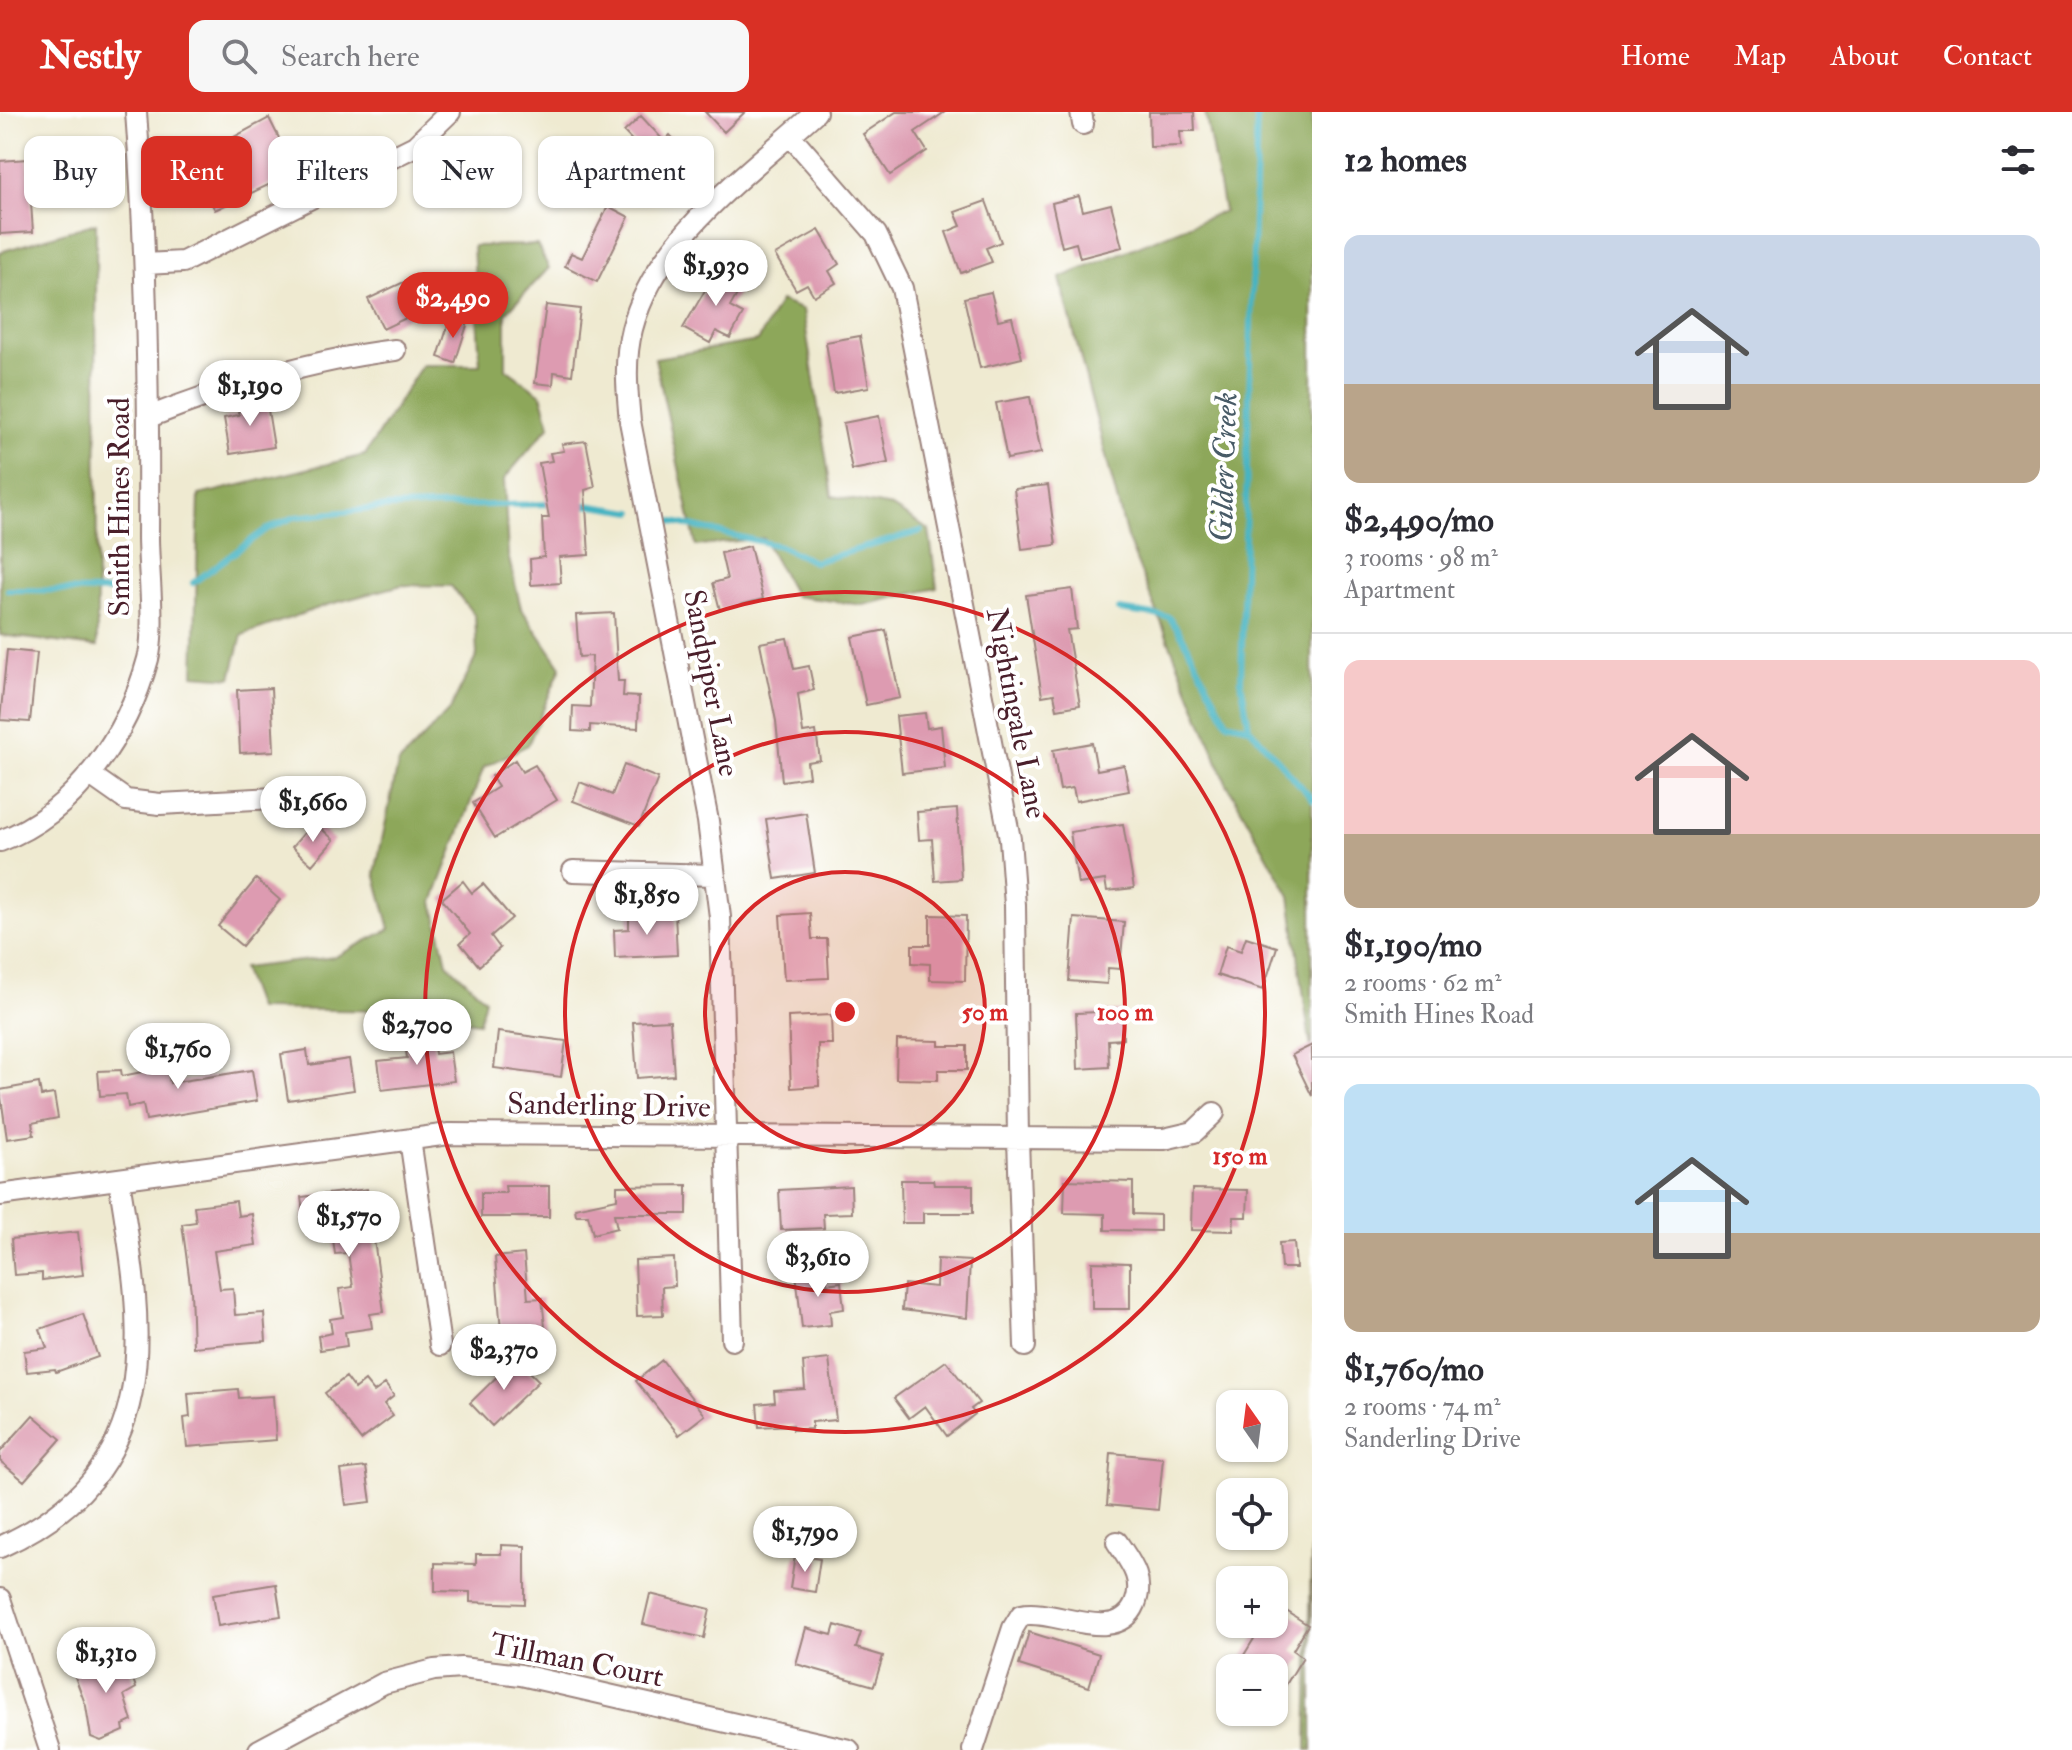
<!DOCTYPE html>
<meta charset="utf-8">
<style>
body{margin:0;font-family:"IM FELL Double Pica",serif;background:#f7f7f7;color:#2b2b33;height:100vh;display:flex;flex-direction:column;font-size:30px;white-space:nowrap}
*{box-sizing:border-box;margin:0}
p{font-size:26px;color:#7c7c81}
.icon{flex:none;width:44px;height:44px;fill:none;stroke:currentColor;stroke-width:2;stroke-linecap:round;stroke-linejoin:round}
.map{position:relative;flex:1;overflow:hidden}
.details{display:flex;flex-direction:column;background:#fff;width:760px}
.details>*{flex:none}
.guide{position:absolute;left:24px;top:24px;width:760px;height:72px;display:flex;gap:16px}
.needle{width:52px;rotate:346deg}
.controls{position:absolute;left:1216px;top:1278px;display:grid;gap:16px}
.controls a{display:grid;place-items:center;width:72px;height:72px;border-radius:16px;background:#fff;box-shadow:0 2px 6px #0004;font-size:40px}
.price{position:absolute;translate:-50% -68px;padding:0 18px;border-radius:28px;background:#fff;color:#222;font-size:26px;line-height:52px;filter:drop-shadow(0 2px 4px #0008)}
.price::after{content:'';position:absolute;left:50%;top:48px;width:24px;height:18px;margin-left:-12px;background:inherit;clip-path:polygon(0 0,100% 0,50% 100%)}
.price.active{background:#d93025;color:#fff}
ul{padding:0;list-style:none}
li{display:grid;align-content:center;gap:16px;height:424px;padding:0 32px}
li+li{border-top:2px solid #e1e1e2}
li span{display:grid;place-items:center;height:248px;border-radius:16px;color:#555}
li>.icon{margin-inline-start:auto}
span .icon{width:144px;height:144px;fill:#fffc;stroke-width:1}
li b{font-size:34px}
h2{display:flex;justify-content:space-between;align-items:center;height:96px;padding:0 32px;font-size:34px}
.chip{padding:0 28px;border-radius:16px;background:#fff;box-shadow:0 2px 6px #0004;font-size:28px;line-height:72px}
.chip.active{background:#d93025;color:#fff}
header{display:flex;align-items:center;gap:48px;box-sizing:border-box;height:112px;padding:0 40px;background:#d93025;color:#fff}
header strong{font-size:38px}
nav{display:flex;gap:44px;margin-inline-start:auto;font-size:28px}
.search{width:560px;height:72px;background:#f7f7f7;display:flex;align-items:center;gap:20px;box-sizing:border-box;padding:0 28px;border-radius:16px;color:#7c7c81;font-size:30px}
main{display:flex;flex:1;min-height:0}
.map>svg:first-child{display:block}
</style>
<header>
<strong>Nestly</strong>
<div class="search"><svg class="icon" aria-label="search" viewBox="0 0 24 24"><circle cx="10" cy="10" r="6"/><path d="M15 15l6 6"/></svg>Search here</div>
<nav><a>Home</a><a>Map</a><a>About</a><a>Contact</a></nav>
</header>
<main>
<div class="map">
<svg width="1312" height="1638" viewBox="0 0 1312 1638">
<rect width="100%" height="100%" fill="#fff"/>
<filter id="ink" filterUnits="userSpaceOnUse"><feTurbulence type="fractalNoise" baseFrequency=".0125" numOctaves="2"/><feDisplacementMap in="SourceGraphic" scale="16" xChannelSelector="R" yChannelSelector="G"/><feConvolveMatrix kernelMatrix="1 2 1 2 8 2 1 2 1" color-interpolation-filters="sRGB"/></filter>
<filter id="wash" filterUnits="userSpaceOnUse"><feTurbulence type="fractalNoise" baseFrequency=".006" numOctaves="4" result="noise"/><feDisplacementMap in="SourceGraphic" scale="32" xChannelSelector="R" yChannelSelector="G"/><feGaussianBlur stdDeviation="1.8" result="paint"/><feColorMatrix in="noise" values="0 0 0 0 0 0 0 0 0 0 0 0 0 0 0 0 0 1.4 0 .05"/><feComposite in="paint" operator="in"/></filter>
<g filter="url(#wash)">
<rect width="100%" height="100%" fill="#efead1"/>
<path fill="#8da75a" stroke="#6c6342" stroke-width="2" d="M1205 0H1312V945L1290 784 1226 670 1127 426 1060 166 1224 99Z
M96 111 97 535 0 523V140Z
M537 133 549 156 506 201V257L541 282 550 313 504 367 508 443 521 496 561 555 528 633 484 655 433 790 447 851 485 887 479 911 403 899 257 897 242 856 335 845 390 817 375 761 398 652 450 598 477 543 475 504 451 474 402 473 327 493 242 523 231 566 194 563 199 383 365 343 422 253H480L473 134Z
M780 189 803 198 832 384 892 395 929 418 937 476 863 493 795 484 763 426 696 434 655 246 758 229Z
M1312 1402V1638H1307Z"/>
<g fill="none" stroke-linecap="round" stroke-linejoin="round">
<path stroke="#46b4c2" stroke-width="6" d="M1257 0 1241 569 1249 615 1312 687
M579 392 633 400
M665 408 780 434 814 450 921 419
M193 471 265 418 295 405 388 395 552 392
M8 478 112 479
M1119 498 1169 505 1184 527 1227 610 1249 615"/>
</g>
<g id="blocks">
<path fill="#dd9bb1" d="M705 0H745L724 20Z
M896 0H945L915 20 927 39 890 63 863 22Z
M1149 0H1194L1195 19H1180L1181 34 1150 35Z
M641 4 664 29 670 23 691 46 664 71 658 65 647 75 627 53 642 39 624 20Z
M269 6 296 60 215 98 190 49Z
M28 47 33 120 0 122V49Z
M1079 84 1083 99 1111 92 1122 135 1080 146 1076 131 1062 135 1052 91Z
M986 89 1001 130 986 136 992 150 961 161 946 120 961 114 955 100Z
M608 94 629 105 597 170 565 154 571 141 582 146Z
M819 118 839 152 829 159 836 171 814 184 807 172 796 178 775 143Z
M718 156 744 170 730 195 743 202 730 226 716 219 710 231 683 216Z
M408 168 423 198 383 217 368 187Z
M991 180 998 208 1012 205 1022 246 980 256 964 186Z
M546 193 580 197 572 263 554 260 553 273 535 271Z
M451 204 468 210 455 251 438 245Z
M860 224 869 275 834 281 826 230Z
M1030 285 1041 341 1007 347 996 291Z
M266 286 274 335 230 342 224 306 239 303 237 291Z
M879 304 888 351 852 358 843 311Z
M586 329 595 375 585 378 589 443 559 445 561 471 531 473 530 447 544 445 542 406H549L539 351 552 349 550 341 564 339 562 332Z
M1048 373 1056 433 1022 437 1014 377Z
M750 434 763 487 720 498 713 471 727 467 721 441Z
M1072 477 1077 517 1067 518 1080 593 1057 597 1054 582 1042 584 1026 483Z
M614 501 618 569H624L623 584 639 585 638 616 590 613V620L572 619 573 594 590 595 592 544 579 545 576 503Z
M886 518 900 586 866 593 852 525Z
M787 526 794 557 809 554 814 578 798 582 803 621 816 619 820 648 807 650 809 665 782 669 776 609 760 531Z
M7 538 37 541 30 610 0 608Z
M271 576 274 639 240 641 237 578Z
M925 601 927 616 941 614 945 656 902 661 896 604Z
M1092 631 1097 658 1124 653 1129 679 1076 689 1073 676 1060 678 1053 638Z
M515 648 522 660 535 653 557 688 495 726 473 691 498 675 491 664Z
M624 653 658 666 639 714 573 689 580 670 612 683Z
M957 697 961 767 935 769 932 727 919 728 917 700Z
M806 701 815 761 775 767 766 707Z
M314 710 334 728 312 753 292 735Z
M1123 712 1134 776 1107 779 1105 768 1078 772 1070 720Z
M256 767 280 788 242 834 218 814Z
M463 769 472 781 483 772 512 806 491 824 500 836 479 854 460 831 470 822 442 787Z
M675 801 677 843 615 846 614 818 629 817V803Z
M810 801 812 827H827L829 866 784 868 780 803Z
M930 803 966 804 965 869 930 868V852L912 851V833H930Z
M1074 806 1124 810 1120 857 1108 856 1107 872 1069 869Z
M1246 825 1277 835 1263 878 1217 863 1226 834 1241 839Z
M1122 899 1123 927 1108 928 1109 955 1078 957 1076 901Z
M831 903 832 932H818L819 974 791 976 788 905Z
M670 908 674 963 637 966 633 910Z
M498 920 566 929 561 965 494 956Z
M433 927 435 942 450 940 454 969 382 978 378 949 407 946 405 931Z
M897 928 939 929V934H967V958H938V968L896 967Z
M1312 933V984L1292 943Z
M307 938 309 953 349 947 354 978 288 988 281 942Z
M167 955 170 971 252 958 257 989 146 1008 143 992 128 995 126 982 100 984 98 959 121 958 122 964Z
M39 971 41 984 54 982 58 1006 32 1011 34 1023 7 1027 0 978Z
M901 1068H933L934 1073H973V1101H923V1111H902Z
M1065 1068 1133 1070V1102L1160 1103V1119L1105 1118V1102L1064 1101Z
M687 1073V1102H614L617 1116 593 1122 588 1103H576L575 1096 617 1087V1074Z
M505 1074H549V1105H481V1081H506Z
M851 1074 852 1101 823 1102 824 1116 781 1118 779 1078Z
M367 1077 384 1200 370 1202 372 1216 345 1220 347 1234 320 1238 318 1224 332 1221 330 1207 343 1205 339 1177 353 1175 348 1141 335 1142 331 1112 305 1115 301 1085Z
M1192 1077 1248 1078 1247 1105H1234L1233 1119 1191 1118Z
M236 1089 238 1104 252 1102 256 1133 214 1139 220 1177 233 1176 235 1203 264 1201 266 1229 193 1235 191 1179 182 1112 196 1110 194 1094Z
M78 1120 83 1163 42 1168V1161L14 1163 11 1127Z
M1294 1130 1296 1156H1281L1279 1131Z
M524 1142 528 1187 542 1186 545 1215 501 1219 495 1145Z
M674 1146 675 1174 662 1175 663 1203 637 1204 635 1148Z
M937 1147 970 1149 967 1206 902 1198 904 1172 936 1175Z
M1092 1150 1130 1151V1197H1092Z
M825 1158 827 1172 841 1170 844 1197 830 1199 831 1213 802 1216 796 1161Z
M83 1202 98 1245 56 1260 55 1257 27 1260 24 1239 47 1236 40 1217Z
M516 1246 539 1269 492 1314 470 1291Z
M829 1247 836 1308 812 1310V1317L793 1318V1313L759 1315 757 1292 775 1290 774 1279 805 1277 803 1250Z
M662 1248 705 1303 679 1323 636 1269Z
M946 1249 979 1291 971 1297 975 1302 947 1324 925 1294 909 1306 894 1286Z
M346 1265 355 1277 365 1269 374 1280 385 1272 394 1284 384 1292 393 1304 361 1328 325 1281Z
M238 1277 239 1286 273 1284 276 1328 187 1335 184 1306 190 1305 188 1281Z
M33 1303 61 1327 24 1369 0 1349V1340Z
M1111 1341 1163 1346 1158 1398 1107 1393Z
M366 1355 371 1390 346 1393 341 1358Z
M501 1433 525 1434V1492L470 1490V1480L435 1479V1451L476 1452V1442H501Z
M795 1443 820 1447 815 1480 790 1476Z
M276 1472 281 1504 218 1514 213 1482Z
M650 1482 710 1497 704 1526 643 1512Z
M1274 1491 1308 1513 1293 1538 1303 1545 1274 1592V1556H1236L1263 1512H1274Z
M835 1513 861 1521 856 1536 883 1544 874 1574 796 1552 806 1516 832 1523Z
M1029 1520 1099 1542 1089 1575 1019 1553Z
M124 1540 136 1576 124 1583 132 1609 123 1613 124 1619 101 1629 91 1625 86 1594 72 1557Z"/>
</g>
</g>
<g filter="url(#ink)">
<use href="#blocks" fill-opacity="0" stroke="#9c847e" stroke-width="2"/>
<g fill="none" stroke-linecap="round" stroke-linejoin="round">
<defs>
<path id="minor" d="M1081 0 1083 12
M790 23 876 122 902 176 1010 727 1015 793 1018 1027 1025 1234
M145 152 183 150 415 34 450 0
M149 305C228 274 310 248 395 238
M89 662 126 688 160 692 276 686
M0 729C76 701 128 621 148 547 156 519 148 457 148 425 149 283 147 142 136 0
M573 759 714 763
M410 1027 440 1233
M0 1083 449 1022 1164 1027 1194 1020 1214 1001
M732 1228 720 805 708 709 630 309C627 278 624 248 632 217 656 125 748 62 816 0
M0 1435C168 1359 144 1219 119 1068
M0 1487 50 1638
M259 1638 384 1571 434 1558 461 1556 521 1563 849 1638
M973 1638 1013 1516 1021 1503C1052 1495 1117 1535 1135 1492 1145 1467 1130 1450 1117 1430"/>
</defs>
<use href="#minor" stroke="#9c847e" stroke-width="24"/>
<use href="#minor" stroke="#fff" stroke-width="20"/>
</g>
</g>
<circle cx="845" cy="900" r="140" fill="#d62828" fill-opacity=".12"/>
<g fill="none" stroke="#d62828" stroke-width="4">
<circle cx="845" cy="900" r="140"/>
<circle cx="845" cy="900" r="280"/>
<circle cx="845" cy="900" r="420"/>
</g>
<g text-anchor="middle" stroke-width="8" stroke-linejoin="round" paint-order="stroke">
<g font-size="30" fill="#4a1f2b" stroke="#fff">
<text transform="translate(119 395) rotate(-90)" y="10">Smith Hines Road</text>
<text transform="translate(712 571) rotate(79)" y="10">Sandpiper Lane</text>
<text transform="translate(1017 601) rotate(79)" y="10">Nightingale Lane</text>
<text transform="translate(609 993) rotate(1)" y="10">Sanderling Drive</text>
<text transform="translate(577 1548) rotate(11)" y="10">Tillman Court</text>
</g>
<g font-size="32" font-style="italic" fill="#485b67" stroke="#fff">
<text transform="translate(1223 355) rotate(-88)" y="11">Gilder Creek</text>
</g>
</g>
<circle cx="845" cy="900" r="12" fill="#d62828" stroke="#fff" stroke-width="4"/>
<g font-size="24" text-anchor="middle" font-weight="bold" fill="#d62828" stroke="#fff" stroke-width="8" stroke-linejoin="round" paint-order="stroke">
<text x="985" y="908">50 m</text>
<text x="1125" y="908">100 m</text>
<text x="1240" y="1052">150 m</text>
</g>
</svg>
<div class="controls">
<a><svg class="needle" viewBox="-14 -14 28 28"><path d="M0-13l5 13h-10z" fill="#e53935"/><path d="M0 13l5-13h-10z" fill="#7c7c81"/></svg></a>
<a><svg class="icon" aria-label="locate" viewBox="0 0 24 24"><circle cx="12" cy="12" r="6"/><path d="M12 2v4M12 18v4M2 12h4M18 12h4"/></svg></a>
<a>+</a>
<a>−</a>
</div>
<b class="price" style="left:716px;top:196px">$1,930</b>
<b class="price active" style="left:453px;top:228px">$2,490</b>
<b class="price" style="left:250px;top:316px">$1,190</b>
<b class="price" style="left:313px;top:732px">$1,660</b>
<b class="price" style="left:647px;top:825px">$1,850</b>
<b class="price" style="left:417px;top:955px">$2,700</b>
<b class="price" style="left:178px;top:979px">$1,760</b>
<b class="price" style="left:349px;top:1147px">$1,570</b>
<b class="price" style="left:818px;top:1187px">$3,610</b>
<b class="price" style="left:504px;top:1280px">$2,370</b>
<b class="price" style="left:805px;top:1462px">$1,790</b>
<b class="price" style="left:106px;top:1583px">$1,310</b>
<div class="guide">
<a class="chip">Buy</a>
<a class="chip active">Rent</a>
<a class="chip">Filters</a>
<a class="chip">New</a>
<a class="chip">Apartment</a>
</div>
</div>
<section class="details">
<h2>12 homes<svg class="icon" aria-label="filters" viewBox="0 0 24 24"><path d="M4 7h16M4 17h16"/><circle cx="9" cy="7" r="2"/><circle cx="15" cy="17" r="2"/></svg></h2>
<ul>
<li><span style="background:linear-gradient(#c9d6e8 60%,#b9a48a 0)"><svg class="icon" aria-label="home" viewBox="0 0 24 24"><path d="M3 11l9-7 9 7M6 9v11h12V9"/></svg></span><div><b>$2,490/mo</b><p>3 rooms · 98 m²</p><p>Apartment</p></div></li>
<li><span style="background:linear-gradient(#f6c9c9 70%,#b9a48a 0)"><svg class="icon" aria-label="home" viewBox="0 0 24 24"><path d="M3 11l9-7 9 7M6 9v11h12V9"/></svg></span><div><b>$1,190/mo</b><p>2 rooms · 62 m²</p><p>Smith Hines Road</p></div></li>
<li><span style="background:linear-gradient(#bfe0f5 60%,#b9a48a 0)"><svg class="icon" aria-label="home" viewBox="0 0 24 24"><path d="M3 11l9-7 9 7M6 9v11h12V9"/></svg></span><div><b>$1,760/mo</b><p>2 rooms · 74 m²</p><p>Sanderling Drive</p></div></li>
</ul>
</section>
</main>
